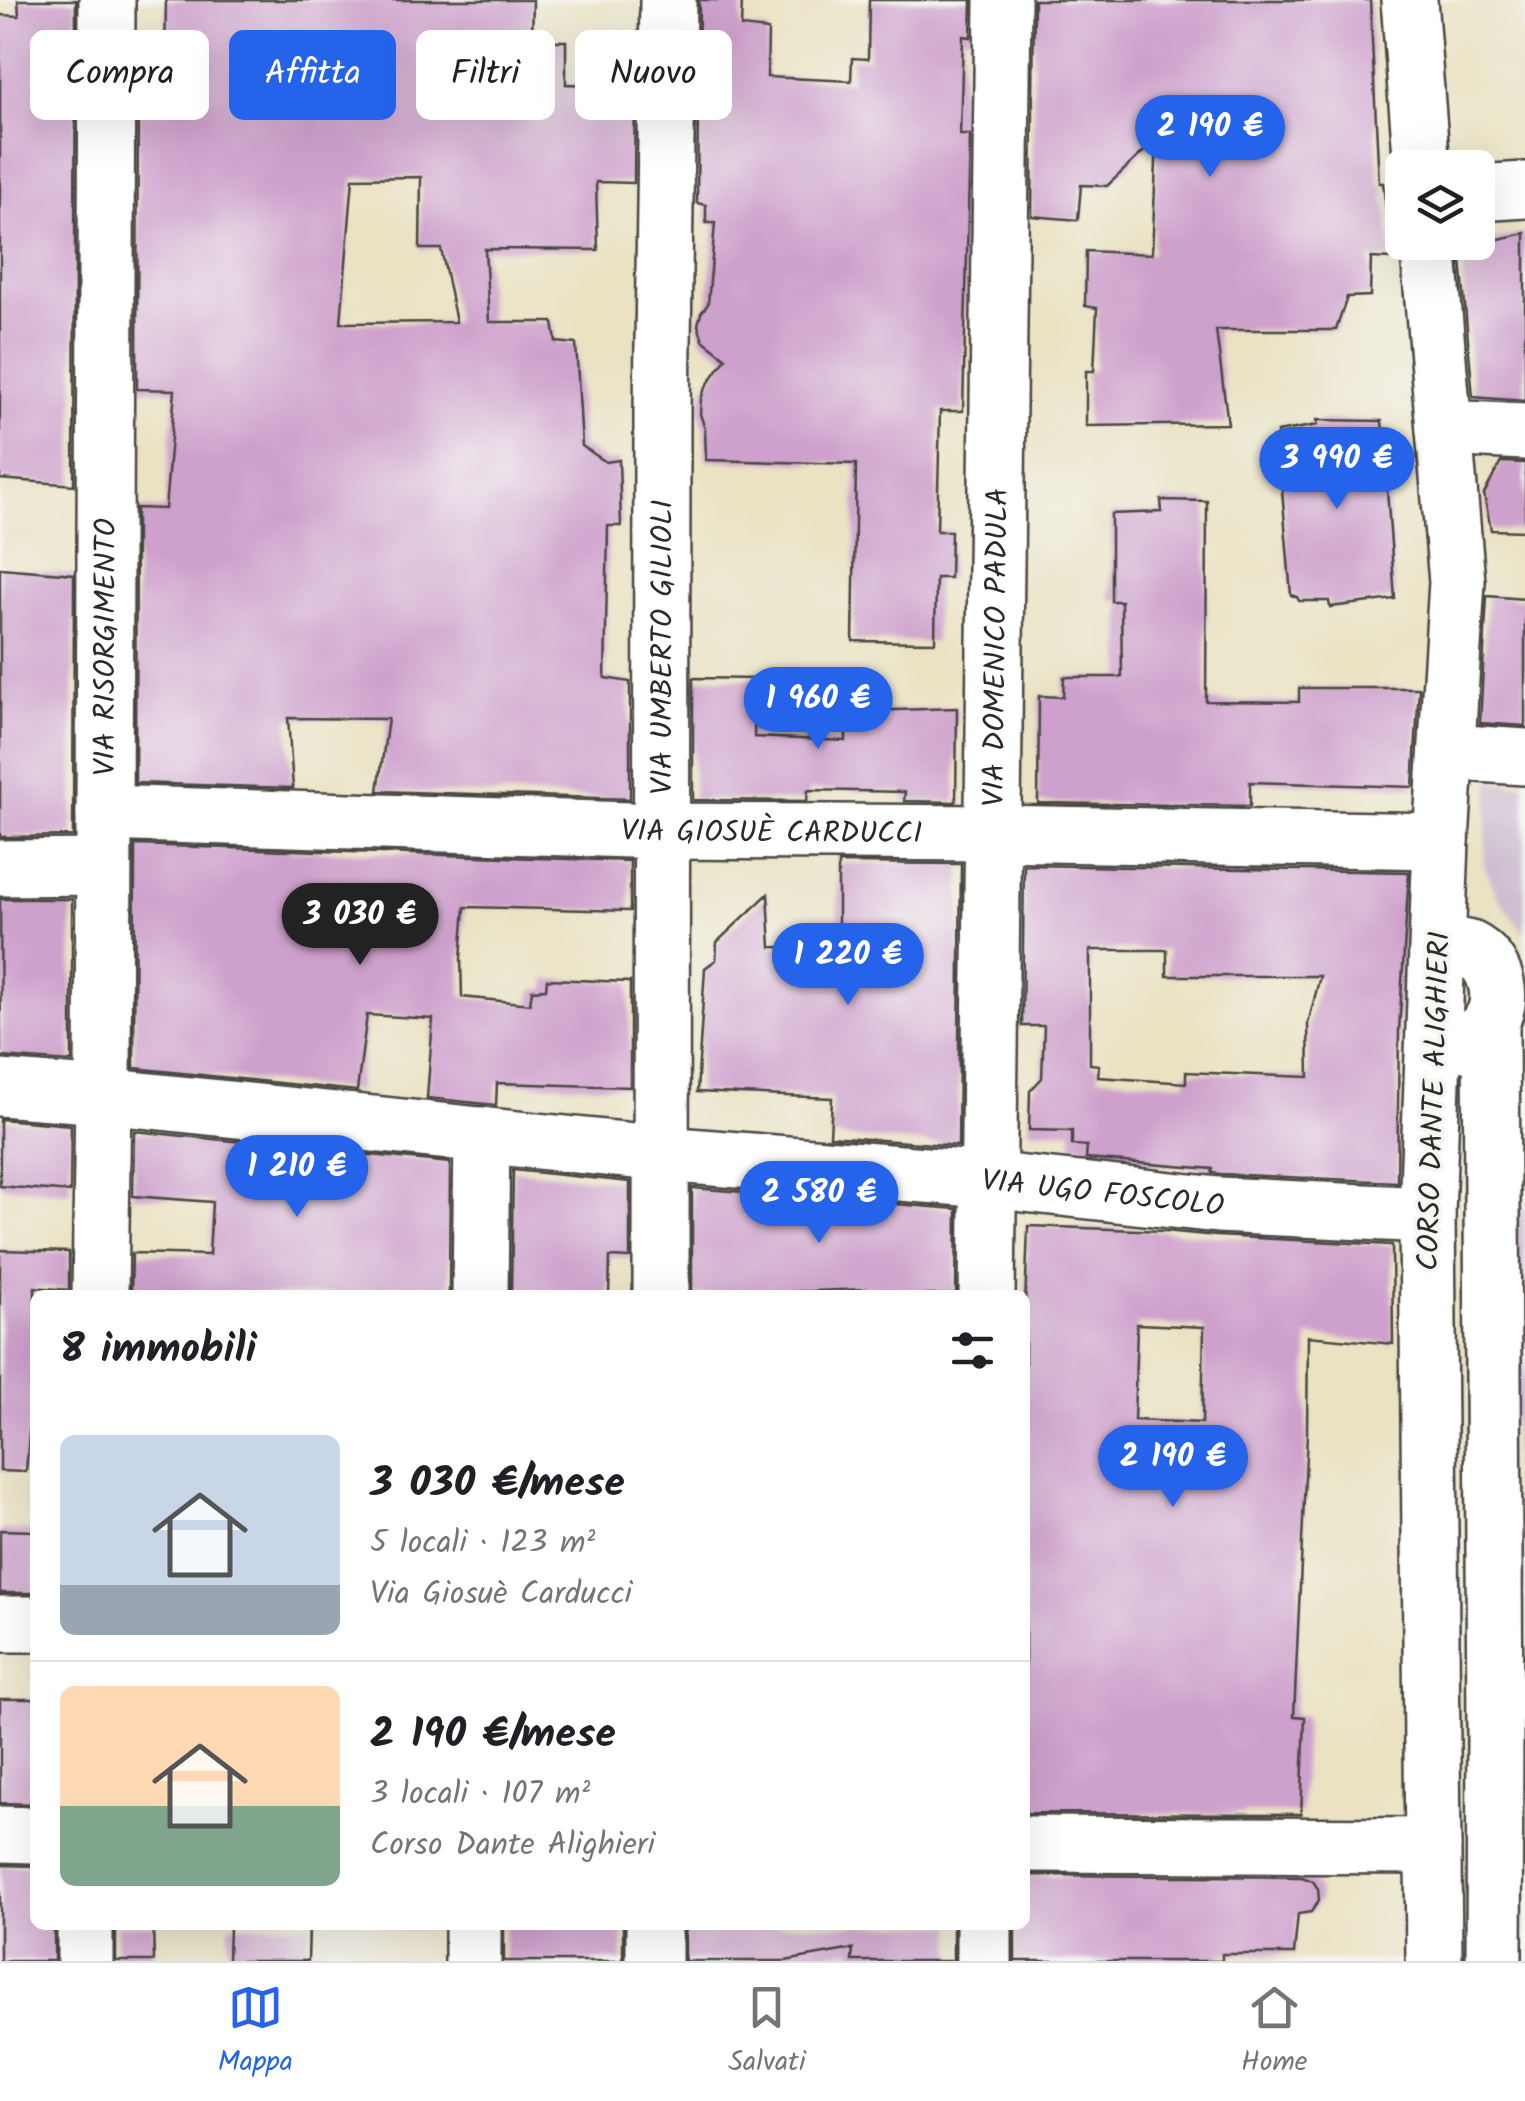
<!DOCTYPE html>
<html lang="it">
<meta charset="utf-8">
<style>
body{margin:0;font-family:Kalam,sans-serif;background:#f2f2f2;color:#202124;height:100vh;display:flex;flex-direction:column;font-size:38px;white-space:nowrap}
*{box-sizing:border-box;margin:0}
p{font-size:32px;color:#757577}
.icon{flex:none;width:55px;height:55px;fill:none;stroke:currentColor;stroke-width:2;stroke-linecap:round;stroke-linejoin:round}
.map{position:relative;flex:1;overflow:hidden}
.drawer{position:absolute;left:30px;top:1290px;width:1000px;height:640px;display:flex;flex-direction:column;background:#fff;border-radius:15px;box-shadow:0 10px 40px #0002}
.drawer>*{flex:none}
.top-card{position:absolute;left:30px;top:30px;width:1000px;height:90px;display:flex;gap:20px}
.buttons{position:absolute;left:1385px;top:150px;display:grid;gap:20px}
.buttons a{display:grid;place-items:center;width:110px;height:110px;border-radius:15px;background:#fff;box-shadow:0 10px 40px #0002;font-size:50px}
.price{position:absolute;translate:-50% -85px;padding:0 22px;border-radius:35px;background:#2563eb;color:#fff;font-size:32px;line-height:65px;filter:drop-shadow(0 2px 5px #0008)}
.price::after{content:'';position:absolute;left:50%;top:60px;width:30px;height:22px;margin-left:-15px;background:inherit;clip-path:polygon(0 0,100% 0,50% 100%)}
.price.selected{background:#222;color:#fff}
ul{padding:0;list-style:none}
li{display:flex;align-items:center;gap:30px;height:250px;padding:0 30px}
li+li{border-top:2px solid #e0e0e0}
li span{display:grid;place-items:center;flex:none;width:280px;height:200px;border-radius:15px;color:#555}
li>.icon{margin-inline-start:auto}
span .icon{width:120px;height:120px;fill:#fffc;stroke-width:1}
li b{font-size:42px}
h2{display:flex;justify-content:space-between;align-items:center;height:120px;padding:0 30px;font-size:42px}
.chip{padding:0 35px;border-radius:15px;background:#fff;box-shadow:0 10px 40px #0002;font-size:35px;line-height:90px}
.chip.selected{background:#2563eb;color:#fff}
.dock{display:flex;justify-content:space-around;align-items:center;height:140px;border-top:2px solid #e0e0e0;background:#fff;font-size:28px;color:#757577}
.dock a{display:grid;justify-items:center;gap:5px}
.dock .selected{color:#2563eb}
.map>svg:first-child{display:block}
</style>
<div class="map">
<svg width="1525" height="1961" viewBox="0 0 1525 1961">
<rect width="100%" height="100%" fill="#f6f6f2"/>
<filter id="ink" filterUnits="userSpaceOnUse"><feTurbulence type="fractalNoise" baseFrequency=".01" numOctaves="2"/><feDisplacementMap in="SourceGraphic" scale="20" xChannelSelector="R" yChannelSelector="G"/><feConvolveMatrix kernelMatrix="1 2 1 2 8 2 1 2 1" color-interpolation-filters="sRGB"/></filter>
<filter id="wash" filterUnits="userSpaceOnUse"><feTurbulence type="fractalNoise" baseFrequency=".0048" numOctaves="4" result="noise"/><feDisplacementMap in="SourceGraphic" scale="40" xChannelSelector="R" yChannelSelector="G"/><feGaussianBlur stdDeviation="2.25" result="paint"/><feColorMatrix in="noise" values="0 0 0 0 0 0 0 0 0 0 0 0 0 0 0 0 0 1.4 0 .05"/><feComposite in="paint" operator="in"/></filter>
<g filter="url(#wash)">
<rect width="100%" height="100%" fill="#eae2c3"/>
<path fill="#cebed1" d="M1490 781 1525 785V933L1498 897 1484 865Z
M1525 1116V1961H1520L1510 1176 1523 1133Z"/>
<g id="blocks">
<path fill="#cea0cc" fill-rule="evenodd" d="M18 0H76L74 485 0 479V15L19 16Z
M166 0H533L532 41H566V84L635 87 634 183 596 182 598 250 485 249 489 322H553L556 342 576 344 582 446 606 462 619 460 621 526H608L605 678 630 682V799L378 791 388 719 288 718 293 788 135 783 136 508 165 509 175 390 137 389 138 59 165 60ZM421 177 420 249H441L456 322 341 323 353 178Z
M699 0H742L741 27 768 30 767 77 851 81 852 58 868 59 869 0H972L971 37 963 36 960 135H970L963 411H940L937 531H951L950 578H936L935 642 853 641 856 464 706 460 705 429 700 414 701 399 705 388 726 358 703 340 698 325 701 313 708 304 715 223H706V205L697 203Z
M1034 0H1370L1379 183H1383L1392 259 1371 258 1370 296 1347 297 1336 330H1216L1228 424 1086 426V371H1094L1097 308 1085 306 1086 251 1152 254 1157 139 1107 186 1081 185 1078 220 1032 216Z
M1525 233V401L1473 397 1460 248Z
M1317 420 1382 421 1395 599 1330 607 1329 601H1299L1297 597 1291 595 1277 432 1318 425Z
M1501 462 1525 463V531L1491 530 1484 494Z
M1161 500 1207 501 1206 701 1299 702V688H1419L1413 787 1250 782V806L1038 803 1039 696 1063 697 1064 677H1122L1121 601H1111V514L1162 512Z
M0 568 74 574 73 836 0 837Z
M1487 596 1525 599V726L1480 723Z
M693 678 756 679 754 737 846 741V715L865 716V711L957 708 956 802 904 801 905 792 808 790 807 801 693 800Z
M135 845 630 861V911L465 907 461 958 462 997 530 1004 532 990 546 989 547 979 630 982V1087L497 1083 496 1105 427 1098 433 1019 367 1015 357 1091 134 1068Z
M838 863 961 864 958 1146 830 1136 832 1098 697 1092 705 968 716 960 717 942 768 894 771 947 838 948Z
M1024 865 1409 872 1399 1030 1397 1182 1220 1174 1212 1173 1213 1169 1086 1159 1087 1146 1072 1145V1131L1029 1130 1030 1091 1042 1078 1044 1026H1022ZM1090 950H1167V976H1320L1308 1024 1309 1077 1186 1072V1083L1098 1077 1099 1065 1090 1064Z
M0 899H72V1062L1 1057Z
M0 1119 71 1125 70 1192 0 1186Z
M134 1131 450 1163 449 1295H131L132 1253 209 1255 212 1202 133 1196Z
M513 1170 630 1182V1258L610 1257 609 1295H511Z
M692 1188 957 1209 956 1295H866V1289L790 1292V1295H692Z
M1028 1226 1165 1231 1216 1236 1392 1245 1393 1344 1308 1336 1307 1433 1294 1716 1305 1717 1301 1814 1025 1813V1307ZM1137 1324 1204 1327 1202 1423 1134 1420Z
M0 1250 69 1252V1290L35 1287V1359L26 1472 0 1471Z
M0 1530 35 1531V1593H0Z
M0 1699H35V1804L0 1803Z
M0 1865 35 1866V1925H54V1961H0Z
M1025 1875 1302 1877 1313 1881 1318 1889 1319 1900 1311 1912 1298 1914 1294 1954H1222V1961H1015V1925H1025Z
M116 1925H153L154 1961H116Z
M229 1925H309L308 1961H228Z
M504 1925H623V1961H504Z
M685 1925H953V1961H852L853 1949 785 1961H685Z"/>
</g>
</g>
<g filter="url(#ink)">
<use href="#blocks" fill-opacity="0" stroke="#484642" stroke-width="2.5"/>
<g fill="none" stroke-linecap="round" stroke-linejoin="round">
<defs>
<g id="minor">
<path d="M1409 0 1422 168"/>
<path d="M1478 193 1525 190"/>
<path d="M1428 242 1457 582 1441 841 1427 1215 1434 1961"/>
<path d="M1444 428 1525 432"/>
<path d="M1447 752 1525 757"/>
<path id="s1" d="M104 813 662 831 995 833 1441 841"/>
<path d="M0 868 103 867"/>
<path d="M1438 945C1448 946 1461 946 1470 949 1497 962 1506 1000 1489 1024 1482 1033 1474 1038 1464 1044"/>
<path d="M1491 1022 1495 1731 1494 1961"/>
<path id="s2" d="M0 1088 103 1096 663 1154 988 1180 1218 1205 1427 1215"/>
<path id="s3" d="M100 1295 103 1096 107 0"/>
<path d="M480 1295 482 1135"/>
<path id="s4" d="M661 1295 662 411 668 0"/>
<path id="s5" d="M987 1295 1003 0"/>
<path d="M0 1624H35"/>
<path d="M0 1834 35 1835"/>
<path d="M1025 1844 1433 1846"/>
<path d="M85 1961V1925"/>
<path d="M473 1961V1925"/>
<path d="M654 1961V1925"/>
<path d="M984 1961V1925"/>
</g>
</defs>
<use href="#minor" stroke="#484642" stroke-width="60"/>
<use href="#minor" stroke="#fff" stroke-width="55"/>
</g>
</g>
<g text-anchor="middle" stroke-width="8" stroke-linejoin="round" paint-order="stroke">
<g font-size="30" fill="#2b2b2b" stroke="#f6f6f2">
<text dy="10" stroke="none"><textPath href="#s4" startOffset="648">VIA UMBERTO GILIOLI</textPath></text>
<text dy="10" stroke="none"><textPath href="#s3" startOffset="648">VIA RISORGIMENTO</textPath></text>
<text dy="10" stroke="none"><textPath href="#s5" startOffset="648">VIA DOMENICO PADULA</textPath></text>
<text dy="10" stroke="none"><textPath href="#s1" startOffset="668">VIA GIOSUÈ CARDUCCI</textPath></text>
<text transform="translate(1433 1101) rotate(-88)" y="10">CORSO DANTE ALIGHIERI</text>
<text dy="10" stroke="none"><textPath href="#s2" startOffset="1108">VIA UGO FOSCOLO</textPath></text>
</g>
</g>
</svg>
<div class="buttons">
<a><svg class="icon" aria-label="layers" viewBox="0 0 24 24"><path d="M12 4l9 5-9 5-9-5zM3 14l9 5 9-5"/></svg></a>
</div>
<b class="price" style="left:1210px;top:180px">2 190 €</b>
<b class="price" style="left:1337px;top:512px">3 990 €</b>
<b class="price" style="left:818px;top:752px">1 960 €</b>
<b class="price selected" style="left:360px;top:968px">3 030 €</b>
<b class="price" style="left:848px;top:1008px">1 220 €</b>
<b class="price" style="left:297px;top:1220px">1 210 €</b>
<b class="price" style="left:819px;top:1246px">2 580 €</b>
<b class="price" style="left:1173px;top:1510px">2 190 €</b>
<div class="top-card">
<a class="chip">Compra</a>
<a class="chip selected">Affitta</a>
<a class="chip">Filtri</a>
<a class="chip">Nuovo</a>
</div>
<section class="drawer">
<h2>8 immobili<svg class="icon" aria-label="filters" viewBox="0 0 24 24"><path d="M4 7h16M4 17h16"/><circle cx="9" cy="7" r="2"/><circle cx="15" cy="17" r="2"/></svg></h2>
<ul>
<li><span style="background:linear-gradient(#c9d6e8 75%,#9aa5b1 0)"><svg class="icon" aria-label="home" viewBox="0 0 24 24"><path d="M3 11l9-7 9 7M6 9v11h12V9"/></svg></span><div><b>3 030 €/mese</b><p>5 locali · 123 m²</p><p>Via Giosuè Carducci</p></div></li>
<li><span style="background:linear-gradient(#ffd9b3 60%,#7fa58c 0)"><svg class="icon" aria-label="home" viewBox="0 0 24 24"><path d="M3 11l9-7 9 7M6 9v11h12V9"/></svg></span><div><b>2 190 €/mese</b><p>3 locali · 107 m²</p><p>Corso Dante Alighieri</p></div></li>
</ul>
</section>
</div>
<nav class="dock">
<a class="selected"><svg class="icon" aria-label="map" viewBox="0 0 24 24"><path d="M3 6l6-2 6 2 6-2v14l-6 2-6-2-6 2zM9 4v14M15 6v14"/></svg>Mappa</a>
<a><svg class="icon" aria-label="saved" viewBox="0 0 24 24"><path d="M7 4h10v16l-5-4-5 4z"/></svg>Salvati</a>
<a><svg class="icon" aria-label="home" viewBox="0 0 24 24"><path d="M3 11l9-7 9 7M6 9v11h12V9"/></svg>Home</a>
</nav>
